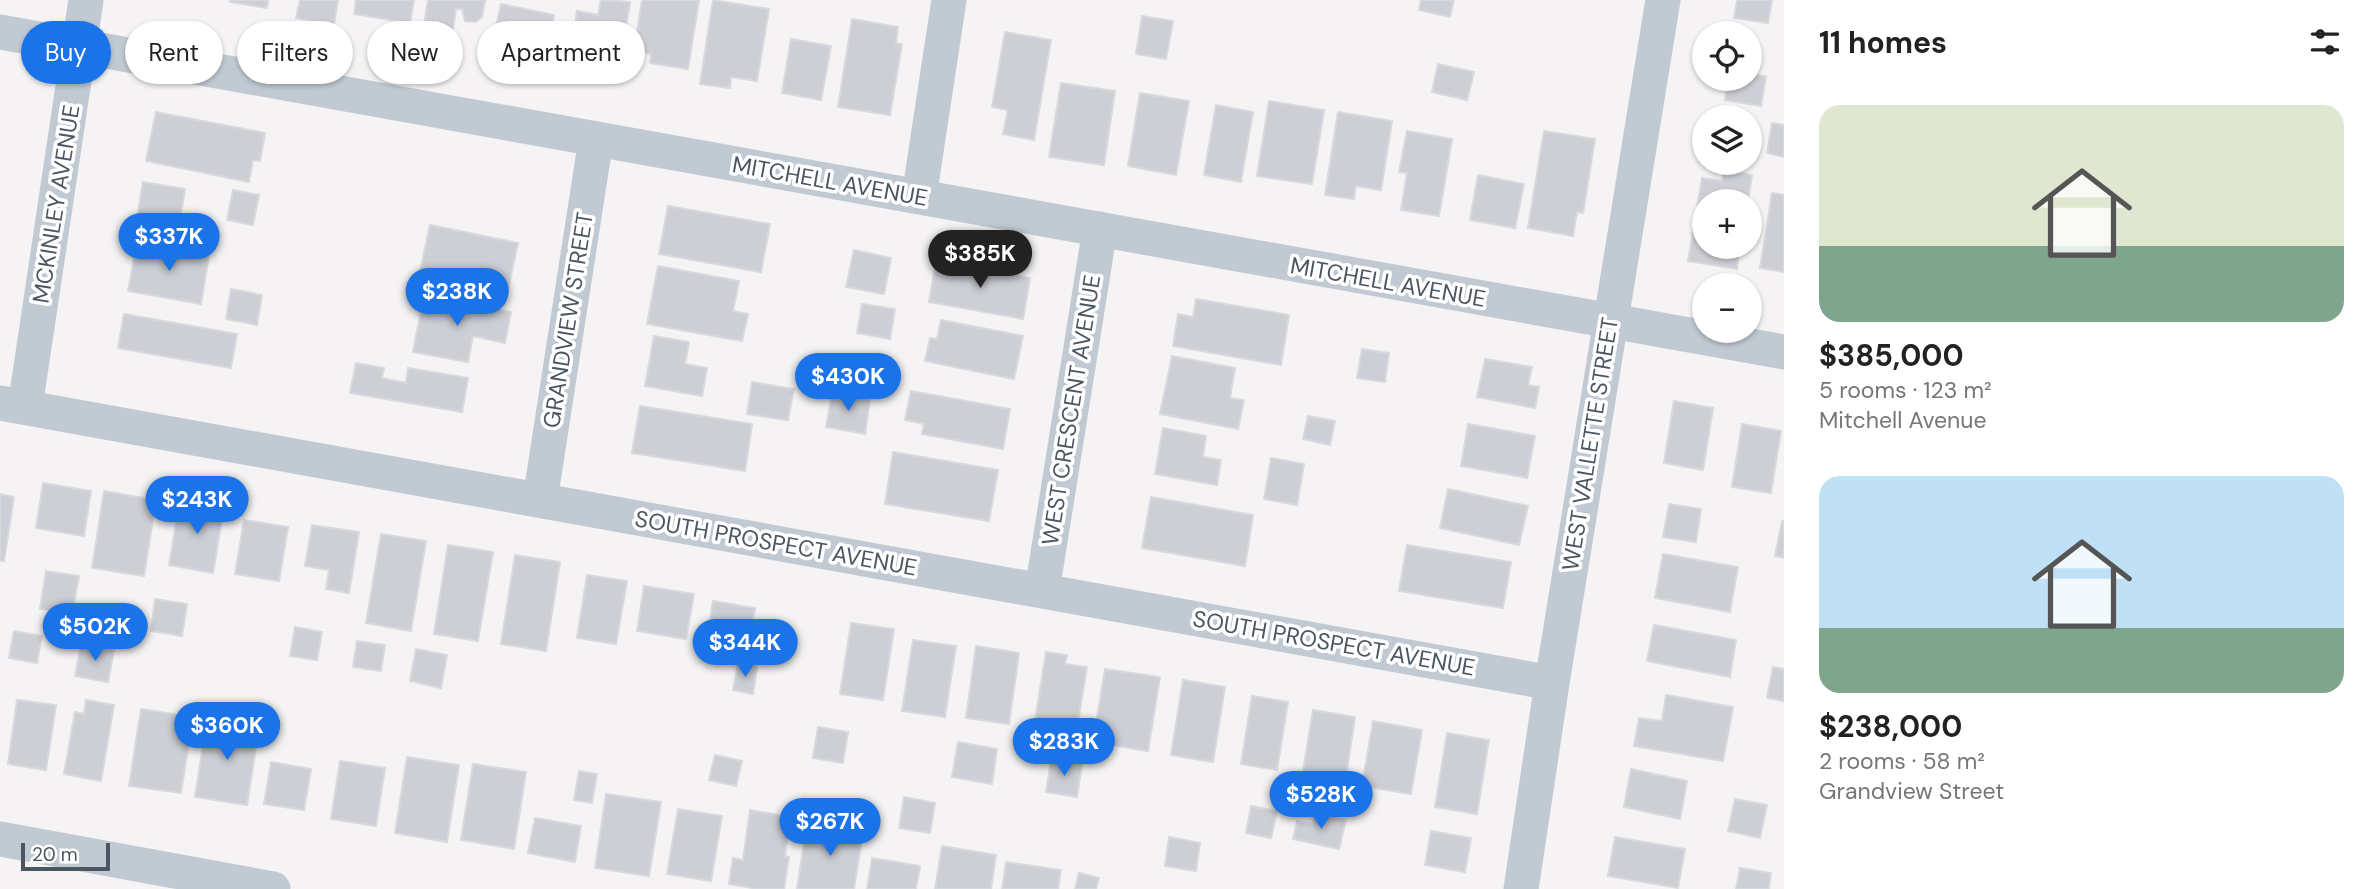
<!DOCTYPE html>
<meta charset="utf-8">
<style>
body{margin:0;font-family:"DM Sans",sans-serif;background:#f2f2f2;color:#222;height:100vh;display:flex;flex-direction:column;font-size:26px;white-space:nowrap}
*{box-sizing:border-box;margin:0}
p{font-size:23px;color:#767676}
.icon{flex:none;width:38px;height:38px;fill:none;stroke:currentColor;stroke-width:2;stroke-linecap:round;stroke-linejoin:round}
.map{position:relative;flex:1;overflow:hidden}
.details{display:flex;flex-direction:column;background:#fff;width:595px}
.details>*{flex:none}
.guide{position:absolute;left:21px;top:21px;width:665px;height:63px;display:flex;gap:14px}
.tools{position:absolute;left:1692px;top:21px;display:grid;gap:14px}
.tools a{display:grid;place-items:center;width:70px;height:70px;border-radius:50%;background:#fff;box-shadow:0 2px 5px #0004;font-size:35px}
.scale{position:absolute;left:21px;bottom:18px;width:89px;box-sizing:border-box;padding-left:7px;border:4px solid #4a5661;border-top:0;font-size:19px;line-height:24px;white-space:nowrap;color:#4a5661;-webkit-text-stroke:5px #fff;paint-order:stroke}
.price{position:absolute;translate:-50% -60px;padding:0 16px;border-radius:24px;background:#1a73e8;color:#fff;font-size:23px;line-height:46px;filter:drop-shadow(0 2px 4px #0008)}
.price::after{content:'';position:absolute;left:50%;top:42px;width:21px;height:16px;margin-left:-10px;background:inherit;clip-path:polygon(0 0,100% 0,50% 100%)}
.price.current{background:#222;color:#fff}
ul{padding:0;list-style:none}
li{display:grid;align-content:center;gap:14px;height:371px;padding:0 35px}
li span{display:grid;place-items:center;height:217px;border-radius:21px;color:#555}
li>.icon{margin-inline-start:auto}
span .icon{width:126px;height:126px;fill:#fffc;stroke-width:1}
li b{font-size:30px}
h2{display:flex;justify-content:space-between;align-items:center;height:84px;padding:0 35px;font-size:30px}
.pill{padding:0 24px;border-radius:32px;background:#fff;box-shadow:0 2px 5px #0004;font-size:24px;line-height:63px}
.pill.current{background:#1a73e8;color:#fff}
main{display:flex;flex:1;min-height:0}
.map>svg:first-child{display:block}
</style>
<main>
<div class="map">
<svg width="1784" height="889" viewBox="0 0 1784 889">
<rect width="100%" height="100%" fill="#f5f3f3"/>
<path fill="#cdcfd5" stroke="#d7d9de" stroke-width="2" d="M230 0H268L267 8 230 2Z
M300 0H338L334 25 296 18Z
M356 0H414L410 23 354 14Z
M428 0H485L482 17 476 22 465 21 462 9H456L452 35 423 31Z
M601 0 630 2 620 66 570 58 577 11 598 15Z
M642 0H699L688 69 650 63 651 54 634 52Z
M713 0 769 9 757 81 731 77 730 88 700 84Z
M1421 0H1454L1450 17 1419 10Z
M1737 0H1772L1768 23 1734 18Z
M501 4 554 15 546 57 492 45Z
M1142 16 1173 21 1166 59 1136 54Z
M852 19 898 27 896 43 902 44 890 115 838 107Z
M1005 32 1051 40 1034 140 1003 134 1008 110 992 107Z
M791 39 831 46 821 100 782 93Z
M1438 64 1474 72 1467 100 1432 92Z
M1750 74 1766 76 1761 106 1725 100 1728 79H1750Z
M1061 83 1115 91 1104 165 1049 157Z
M1140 93 1189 101 1176 175 1128 166Z
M1269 101 1324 110 1312 184 1257 176Z
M1216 105 1253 112 1241 182 1204 175Z
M156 112 265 133 260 161 253 160 249 182 146 161Z
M1338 112 1392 121 1381 190 1356 186 1354 199 1325 195Z
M1772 123 1784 125V157L1767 153Z
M1407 131 1452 139 1439 216 1401 210 1407 173 1399 172Z
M1544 131 1595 139 1583 213 1577 212 1573 236 1528 228Z
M1724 170 1752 175 1748 201H1704V247H1740L1737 269 1688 261 1702 178 1722 181Z
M1478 175 1524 184 1515 228 1470 220Z
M143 182 185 189 177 237 135 230Z
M233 190 259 195 253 225 227 220Z
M1772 193 1784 195V272L1760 268Z
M668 206 770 224 761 272 659 254Z
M430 225 518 243 506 299 418 281Z
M137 242 209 255 201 304 128 291Z
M854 250 891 258 884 294 846 287Z
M936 261 1030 278 1023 319 929 302Z
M658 266 739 281 733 311 748 314 742 341 647 324Z
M231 289 262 295 257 325 226 319Z
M424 295 511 312 505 343 473 336 468 362 413 352Z
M1196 299 1289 315 1281 365 1173 346 1178 314 1193 317Z
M862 304 895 309 890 339 857 333Z
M124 314 237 334 231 368 118 348Z
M941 320 1023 336 1014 379 925 361 930 338 937 339Z
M654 336 689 342 685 364 707 368 702 396 645 386Z
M1362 349 1389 353 1385 382 1357 378Z
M1172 356 1235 368 1230 398 1244 400 1238 429 1160 414Z
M1485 359 1532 367 1528 385 1539 387 1535 408 1477 397Z
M356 363 384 368 382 378 406 383 408 368 468 378 462 412 350 393Z
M752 382 794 389 788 420 747 414Z
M911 391 1010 409 1003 449 922 434 924 424 905 420Z
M832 393 870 399 865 434 826 427Z
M1674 401 1713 408 1703 470 1664 463Z
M640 406 752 424 745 471 632 453Z
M1308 416 1335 421 1330 445 1303 439Z
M1468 424 1535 436 1527 478 1461 466Z
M1742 424 1781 431 1771 493 1732 487Z
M1163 428 1206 436 1203 457 1221 460 1217 485 1155 474Z
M893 452 998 470 989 521 885 504Z
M1271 458 1304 464 1297 505 1264 499Z
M43 483 91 491 84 536 36 528Z
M1448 489 1528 506 1519 545 1440 528Z
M104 491 156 500 144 576 92 568Z
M0 494 14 497 4 561H0Z
M1151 497 1253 515 1245 566 1142 548Z
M180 500 224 507 213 573 169 565Z
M1669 504 1701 509 1696 542 1663 537Z
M244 520 288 527 279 581 235 574Z
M1782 521H1784V558L1775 556Z
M312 525 359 532 349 593 326 589 329 570 305 566Z
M381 534 426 541 411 631 366 623Z
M448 545 493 552 478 641 434 634Z
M1407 545 1511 562 1503 608 1399 591Z
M1663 554 1738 567 1730 612 1655 598Z
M515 555 560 562 546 651 501 644Z
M46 571 79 576 72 614 40 609Z
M587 575 627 581 616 644 577 638Z
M644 586 694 594 686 639 637 631Z
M155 599 187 604 182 636 151 631Z
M713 601 755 608 745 663 704 657Z
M851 623 894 629 883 700 840 694Z
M1654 625 1736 640 1730 677 1647 661Z
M295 627 322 632 317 660 290 656Z
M14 631 42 636 37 663 9 658Z
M913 640 956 646 945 717 902 711Z
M357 641 385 645 381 671 353 667Z
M81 644 114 650 108 682 75 676Z
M976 646 1019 653 1009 724 966 718Z
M416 649 447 655 441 688 410 681Z
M1046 652 1067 655 1065 664 1087 667 1077 728 1035 721Z
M738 664 757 667 753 694 733 690Z
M1773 667 1784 669V701L1767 698Z
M1105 669 1160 677 1148 751 1093 742Z
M1183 680 1225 687 1213 762 1171 755Z
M1666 695 1733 707 1723 761 1634 746 1639 718 1662 721Z
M1252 696 1288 702 1277 770 1241 764Z
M17 700 56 705 46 770 8 764Z
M86 700 114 705 101 781 64 774 75 712 84 714Z
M141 709 193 717 181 793 129 786Z
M1313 710 1355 717 1344 791 1301 784Z
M207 720 259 728 247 805 195 797Z
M1373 721 1422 730 1411 794 1362 786Z
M818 727 848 732 843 763 813 758Z
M1447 733 1489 740 1477 814 1435 807Z
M958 742 997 749 992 784 952 777Z
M715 755 742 761 736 786 709 780Z
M407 757 459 765 447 842 395 833Z
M1051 760 1082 765 1077 797 1046 792Z
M340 761 385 768 376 826 331 819Z
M271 762 311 769 304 810 264 804Z
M473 764 526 772 514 849 461 840Z
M1631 769 1687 781 1680 819 1624 807Z
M579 771 597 774 592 803 574 800Z
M606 794 661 802 649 876 595 868Z
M904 797 935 803 930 833 899 828Z
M1735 799 1767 805 1760 838 1728 831Z
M1251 806 1277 811 1271 838 1246 833Z
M678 809 722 816 711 881 667 874Z
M750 810 791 817 785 856 789 857 784 889H758L729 884 733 858 743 860Z
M1316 813 1346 820 1339 849 1293 839 1297 821 1313 824Z
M535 818 581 826 575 862 528 853Z
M807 824 863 832 854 889H797Z
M1431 831 1471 838 1465 872 1425 865Z
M1169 837 1200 843 1196 871 1165 866Z
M1615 837 1685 849 1678 888 1608 876Z
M942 846 996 855 991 889H935Z
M872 858 920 866 916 889H867Z
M1006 862 1061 870 1058 889H1002Z
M1740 868 1771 873 1769 889H1736Z
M1079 873 1099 878 1096 889H1075Z"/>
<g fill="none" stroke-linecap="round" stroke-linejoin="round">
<path stroke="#c1cad2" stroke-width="35" d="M0 32 1784 352
M919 197 949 0
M0 403 1552 683
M25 407 86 0
M540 500 596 139
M1042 591 1100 229
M0 839 273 889
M1521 889 1552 683 1663 0"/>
</g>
<g text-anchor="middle" stroke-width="7" stroke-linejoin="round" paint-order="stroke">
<g font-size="23" fill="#4a5661" stroke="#fff">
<text transform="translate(830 181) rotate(10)" y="8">MITCHELL AVENUE</text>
<text transform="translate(56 204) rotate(-81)" y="8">MCKINLEY AVENUE</text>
<text transform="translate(1388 282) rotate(10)" y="8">MITCHELL AVENUE</text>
<text transform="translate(568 320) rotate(-81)" y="8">GRANDVIEW STREET</text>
<text transform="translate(1071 410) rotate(-81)" y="8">WEST CRESCENT AVENUE</text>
<text transform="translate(1590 444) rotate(-81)" y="8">WEST VALLETTE STREET</text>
<text transform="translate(776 543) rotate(10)" y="8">SOUTH PROSPECT AVENUE</text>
<text transform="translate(1334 643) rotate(10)" y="8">SOUTH PROSPECT AVENUE</text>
</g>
</g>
</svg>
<div class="tools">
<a><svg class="icon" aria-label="locate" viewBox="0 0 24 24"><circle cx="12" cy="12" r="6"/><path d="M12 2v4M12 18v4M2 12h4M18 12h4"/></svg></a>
<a><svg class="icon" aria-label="layers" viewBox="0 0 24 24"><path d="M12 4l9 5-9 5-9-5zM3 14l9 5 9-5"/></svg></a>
<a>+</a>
<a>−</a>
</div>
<div class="scale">20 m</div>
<b class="price" style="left:169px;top:273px">$337K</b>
<b class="price current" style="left:980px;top:290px">$385K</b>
<b class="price" style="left:457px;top:328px">$238K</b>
<b class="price" style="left:848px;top:413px">$430K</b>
<b class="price" style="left:197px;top:536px">$243K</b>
<b class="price" style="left:95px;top:663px">$502K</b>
<b class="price" style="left:745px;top:679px">$344K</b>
<b class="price" style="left:227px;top:762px">$360K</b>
<b class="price" style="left:1064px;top:778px">$283K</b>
<b class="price" style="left:1321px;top:831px">$528K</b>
<b class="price" style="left:830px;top:858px">$267K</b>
<div class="guide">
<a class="pill current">Buy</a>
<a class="pill">Rent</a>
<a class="pill">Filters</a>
<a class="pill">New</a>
<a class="pill">Apartment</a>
</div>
</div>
<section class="details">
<h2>11 homes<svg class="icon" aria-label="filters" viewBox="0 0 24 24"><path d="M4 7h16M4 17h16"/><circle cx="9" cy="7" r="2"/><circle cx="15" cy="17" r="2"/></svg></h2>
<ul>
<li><span style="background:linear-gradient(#dfe7d0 65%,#7fa58c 0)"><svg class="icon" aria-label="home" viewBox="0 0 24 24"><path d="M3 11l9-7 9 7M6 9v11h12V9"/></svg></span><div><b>$385,000</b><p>5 rooms · 123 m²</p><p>Mitchell Avenue</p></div></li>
<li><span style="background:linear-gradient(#bfe0f5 70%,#7fa58c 0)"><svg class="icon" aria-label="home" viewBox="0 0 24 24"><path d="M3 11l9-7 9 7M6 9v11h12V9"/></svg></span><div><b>$238,000</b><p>2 rooms · 58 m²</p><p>Grandview Street</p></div></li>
</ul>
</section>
</main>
